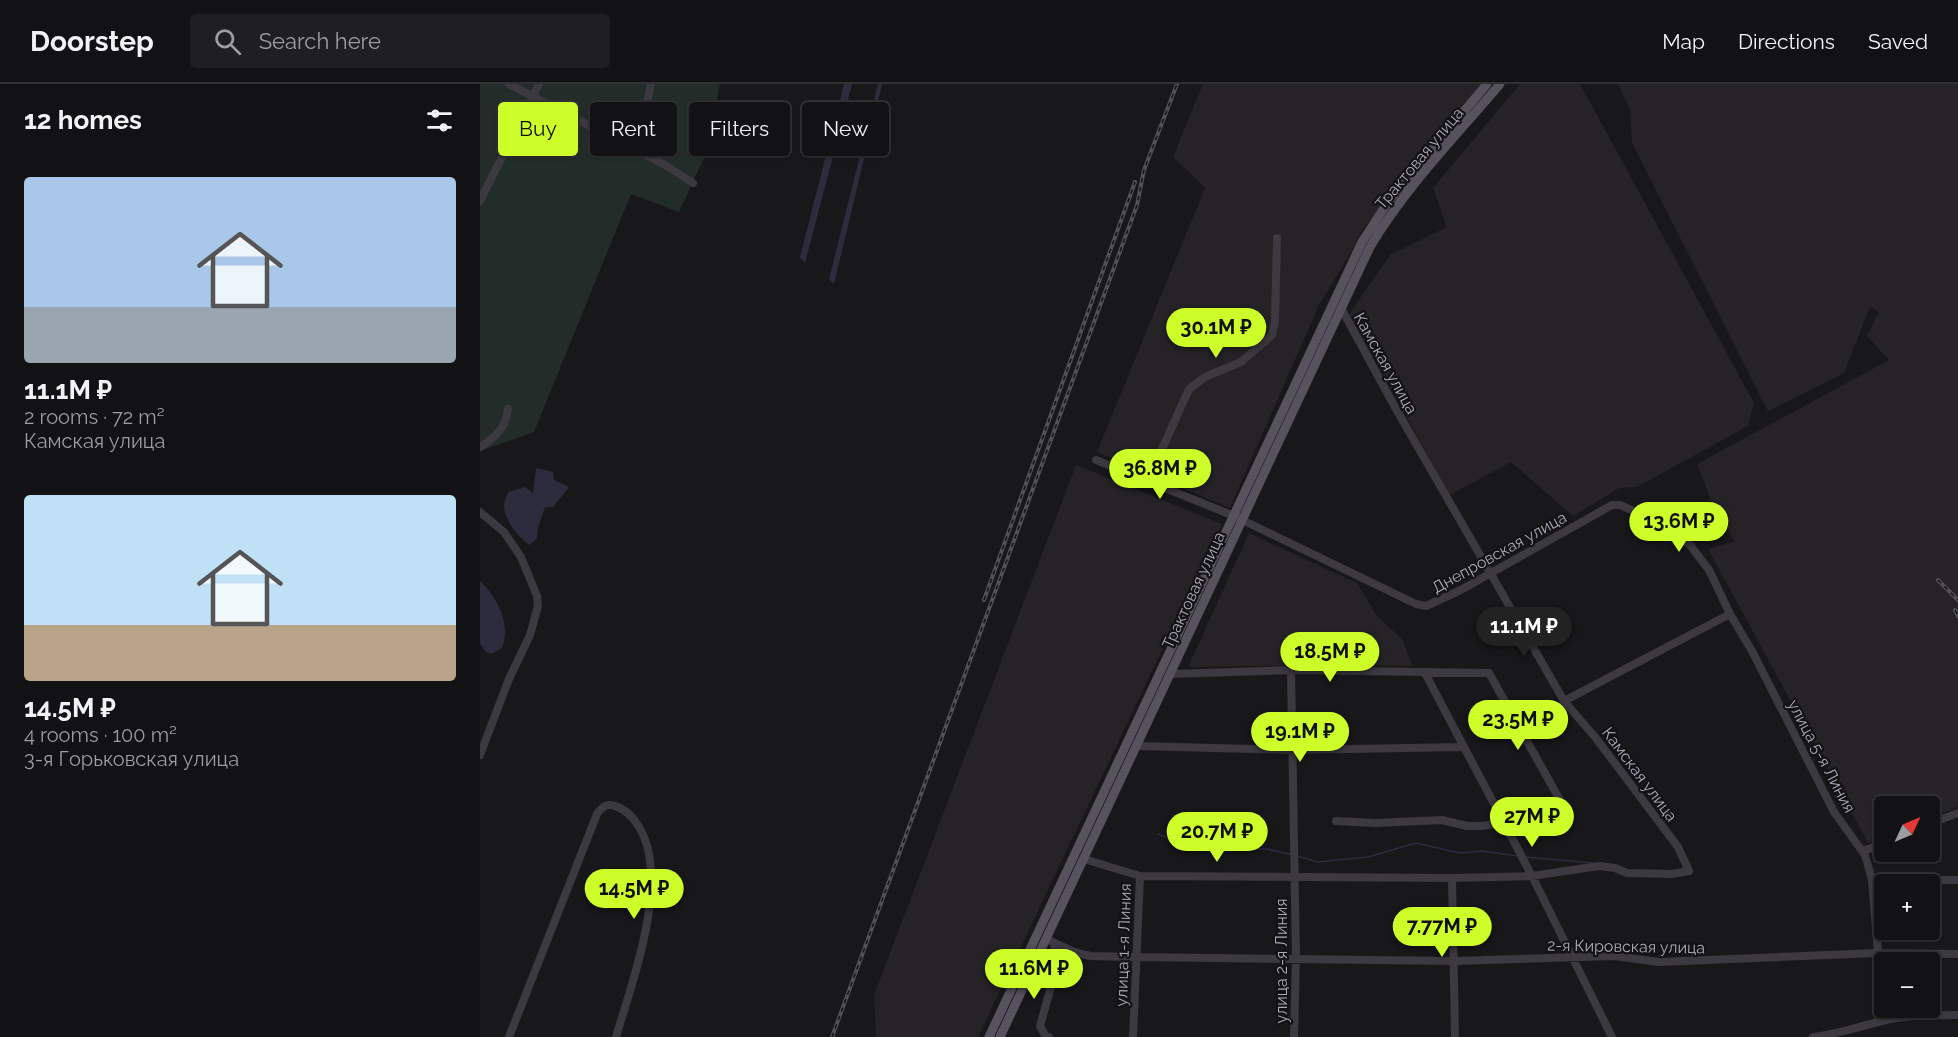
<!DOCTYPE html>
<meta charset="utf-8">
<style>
body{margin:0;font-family:Raleway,sans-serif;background:#1f1f21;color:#f1f3f6;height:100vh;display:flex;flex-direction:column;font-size:22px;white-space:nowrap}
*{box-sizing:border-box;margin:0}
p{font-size:20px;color:#9c9da0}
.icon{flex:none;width:33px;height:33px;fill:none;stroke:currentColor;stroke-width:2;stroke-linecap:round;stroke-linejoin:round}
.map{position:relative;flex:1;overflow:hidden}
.side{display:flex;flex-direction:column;background:#121113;width:480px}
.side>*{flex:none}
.hud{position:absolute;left:18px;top:18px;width:570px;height:54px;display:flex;gap:12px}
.needle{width:39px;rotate:46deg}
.fabs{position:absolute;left:1394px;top:712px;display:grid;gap:12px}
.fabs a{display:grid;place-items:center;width:66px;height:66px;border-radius:6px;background:#121113;box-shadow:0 2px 4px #0004,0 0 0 2px #313133;font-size:30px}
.price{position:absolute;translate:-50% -51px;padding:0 14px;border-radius:21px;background:#cefe29;color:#111;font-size:20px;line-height:39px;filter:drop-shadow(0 2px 3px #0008)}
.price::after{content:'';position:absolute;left:50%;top:36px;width:18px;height:14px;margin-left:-9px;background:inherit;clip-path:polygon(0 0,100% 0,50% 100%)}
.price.current{background:#222;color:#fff}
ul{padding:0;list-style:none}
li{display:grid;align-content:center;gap:12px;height:318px;padding:0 24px}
li span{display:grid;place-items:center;height:186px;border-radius:6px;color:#555}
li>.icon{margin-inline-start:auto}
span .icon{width:108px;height:108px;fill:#fffc;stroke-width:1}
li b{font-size:26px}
h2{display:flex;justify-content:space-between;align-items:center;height:72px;padding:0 24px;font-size:26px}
.tag{padding:0 21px;border-radius:6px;background:#121113;box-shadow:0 2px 4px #0004,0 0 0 2px #313133;font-size:21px;line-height:54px}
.tag.current{background:#cefe29;color:#111}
header{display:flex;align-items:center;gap:36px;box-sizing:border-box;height:84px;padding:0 30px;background:#121113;border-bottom:2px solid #313133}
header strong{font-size:28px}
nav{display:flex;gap:33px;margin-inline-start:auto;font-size:21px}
.search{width:420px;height:54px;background:#1f1f21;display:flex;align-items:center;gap:15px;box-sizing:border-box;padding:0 21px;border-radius:6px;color:#9c9da0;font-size:22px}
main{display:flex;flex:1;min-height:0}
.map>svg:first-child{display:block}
</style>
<header>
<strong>Doorstep</strong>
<div class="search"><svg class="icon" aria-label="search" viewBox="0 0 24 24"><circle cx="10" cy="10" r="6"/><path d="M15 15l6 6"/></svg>Search here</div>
<nav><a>Map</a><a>Directions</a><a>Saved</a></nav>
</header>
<main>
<section class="side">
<h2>12 homes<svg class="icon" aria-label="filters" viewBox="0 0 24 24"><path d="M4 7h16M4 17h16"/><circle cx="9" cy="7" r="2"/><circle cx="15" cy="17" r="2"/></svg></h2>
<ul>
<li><span style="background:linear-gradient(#a9c7e8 70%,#9aa5b1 0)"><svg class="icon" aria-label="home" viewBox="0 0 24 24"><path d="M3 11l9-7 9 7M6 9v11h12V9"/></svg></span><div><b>11.1M ₽</b><p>2 rooms · 72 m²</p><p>Камская улица</p></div></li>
<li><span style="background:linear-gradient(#bfe0f5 70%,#b9a48a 0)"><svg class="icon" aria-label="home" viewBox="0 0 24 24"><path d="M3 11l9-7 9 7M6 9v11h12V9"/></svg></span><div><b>14.5M ₽</b><p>4 rooms · 100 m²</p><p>3-я Горьковская улица</p></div></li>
</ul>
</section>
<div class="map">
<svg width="1478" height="953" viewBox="0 0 1478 953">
<rect width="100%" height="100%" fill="#181719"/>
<path fill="#252326" d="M723 0H1002L882 146 873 165 839 221 750 424 617 368 725 104 693 73Z
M1040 0H1100L1274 319 1268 342 1157 403 1139 404 1093 432 1031 378 970 411 869 230 910 171 967 143 953 104Z
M1138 0H1478V723L1449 735V723H1404V753L1388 759 1228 465 1255 457 1237 432 1217 380 1409 276 1387 252 1399 228 1390 223 1364 289 1288 327 1152 59 1150 25Z
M596 381 742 440 498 953H396L394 911Z
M769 449 877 499 897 532 922 555 933 582 851 581 708 583Z"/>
<path fill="#222c29" d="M0 0H240L225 72 199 128 151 110 54 348 0 367Z"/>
<path fill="#2c2c3e" d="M364 0H372L325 179 320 173Z
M398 0H402L354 200 349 195Z
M56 384 73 388 74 396 89 403 73 423H65L58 443 57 454 50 461C39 455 24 435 24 422 24 417 27 412 28 408L45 403 53 409Z
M0 497C17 513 32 541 22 564L11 570 5 567 0 559Z"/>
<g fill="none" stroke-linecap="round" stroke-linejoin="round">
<path stroke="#2c2c3e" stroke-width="1.5" d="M678 750 712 764 788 765 812 771
M817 772 838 778 888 773 936 759 980 769 1002 767 1038 772
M1046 773 1113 779"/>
<path stroke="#3c3940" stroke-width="8" d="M29 0 185 81 213 99
M152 64 160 53 171 0
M0 117 59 0
M0 363C16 353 26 344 28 325
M616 376 754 432 936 520 946 522 979 507 1132 421H1140L1175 436 1210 461 1229 486 1250 530 1272 567 1354 728 1385 771 1392 796 1398 869 1399 937
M664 395 683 363 709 305 725 293 761 278 792 251 795 237 797 154
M0 428 24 448 41 473 57 512 58 522 50 551 29 595 0 671
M811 586 816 873 814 953
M945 589 1052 792 1132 953
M691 590 811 586 1009 589 1081 718 1088 734 1085 739H1024L1001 742H987L962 736 896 739 856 737
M1084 617 1250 530
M657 662 812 666 983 663
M1449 740 1478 729
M1383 767 1404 759
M604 775 660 792 653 953
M660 792 972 794 1052 792 1119 782 1135 784 1147 789 1192 790 1209 787 1198 763 1115 653 1084 617 916 325 861 224
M972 794 975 953
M1392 796H1478
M566 855 594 868 610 872 656 873 975 877 1134 872 1179 878 1398 869 1478 870
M29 953 117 730C124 720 129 719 140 724 149 728 154 735 159 743 191 796 152 898 136 953
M569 953 565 951 560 942 577 881 574 859
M1333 953C1358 950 1374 944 1398 938 1424 931 1451 931 1478 931"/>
<path stroke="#57535e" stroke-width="9" d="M509 953 882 158 908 118 1007 0
M520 953 890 163C925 104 976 52 1020 0"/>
<defs>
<path id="rail" d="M1458 496 1478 516
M504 516 655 98
M1475 526 1478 532
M352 953 657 121 664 86 697 0"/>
</defs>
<use href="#rail" stroke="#535059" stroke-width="4"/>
<use href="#rail" stroke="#131214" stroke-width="1.5" stroke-dasharray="4.5" stroke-linecap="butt"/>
</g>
<g text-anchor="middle" stroke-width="4.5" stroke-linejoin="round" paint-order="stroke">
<g font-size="16" fill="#ada8ba" stroke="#131214">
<text transform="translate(939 74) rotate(-50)" y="6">Трактовая улица</text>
<text transform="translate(906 279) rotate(61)" y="6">Камская улица</text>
<text transform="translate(1019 468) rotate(-29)" y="6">Днепровская улица</text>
<text transform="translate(713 506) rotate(-65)" y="6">Трактовая улица</text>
<text transform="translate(1342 672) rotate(62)" y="6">улица 5-я Линия</text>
<text transform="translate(1160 690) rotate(53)" y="6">Камская улица</text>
<text transform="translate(643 861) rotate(-88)" y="6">улица 1-я Линия</text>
<text transform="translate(1146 862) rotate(1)" y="6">2-я Кировская улица</text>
<text transform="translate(801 877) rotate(-90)" y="6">улица 2-я Линия</text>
</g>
</g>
</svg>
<div class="fabs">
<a><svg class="needle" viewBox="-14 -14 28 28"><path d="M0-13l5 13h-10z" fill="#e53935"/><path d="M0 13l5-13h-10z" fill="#9c9da0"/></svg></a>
<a>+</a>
<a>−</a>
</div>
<b class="price" style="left:736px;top:275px">30.1M ₽</b>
<b class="price" style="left:680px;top:416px">36.8M ₽</b>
<b class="price" style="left:1199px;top:469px">13.6M ₽</b>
<b class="price current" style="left:1044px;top:574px">11.1M ₽</b>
<b class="price" style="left:850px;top:599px">18.5M ₽</b>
<b class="price" style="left:1038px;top:667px">23.5M ₽</b>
<b class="price" style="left:820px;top:679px">19.1M ₽</b>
<b class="price" style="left:1052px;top:764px">27M ₽</b>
<b class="price" style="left:737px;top:779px">20.7M ₽</b>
<b class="price" style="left:154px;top:836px">14.5M ₽</b>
<b class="price" style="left:962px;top:874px">7.77M ₽</b>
<b class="price" style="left:554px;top:916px">11.6M ₽</b>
<div class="hud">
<a class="tag current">Buy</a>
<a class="tag">Rent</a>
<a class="tag">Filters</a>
<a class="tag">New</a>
</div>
</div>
</main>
